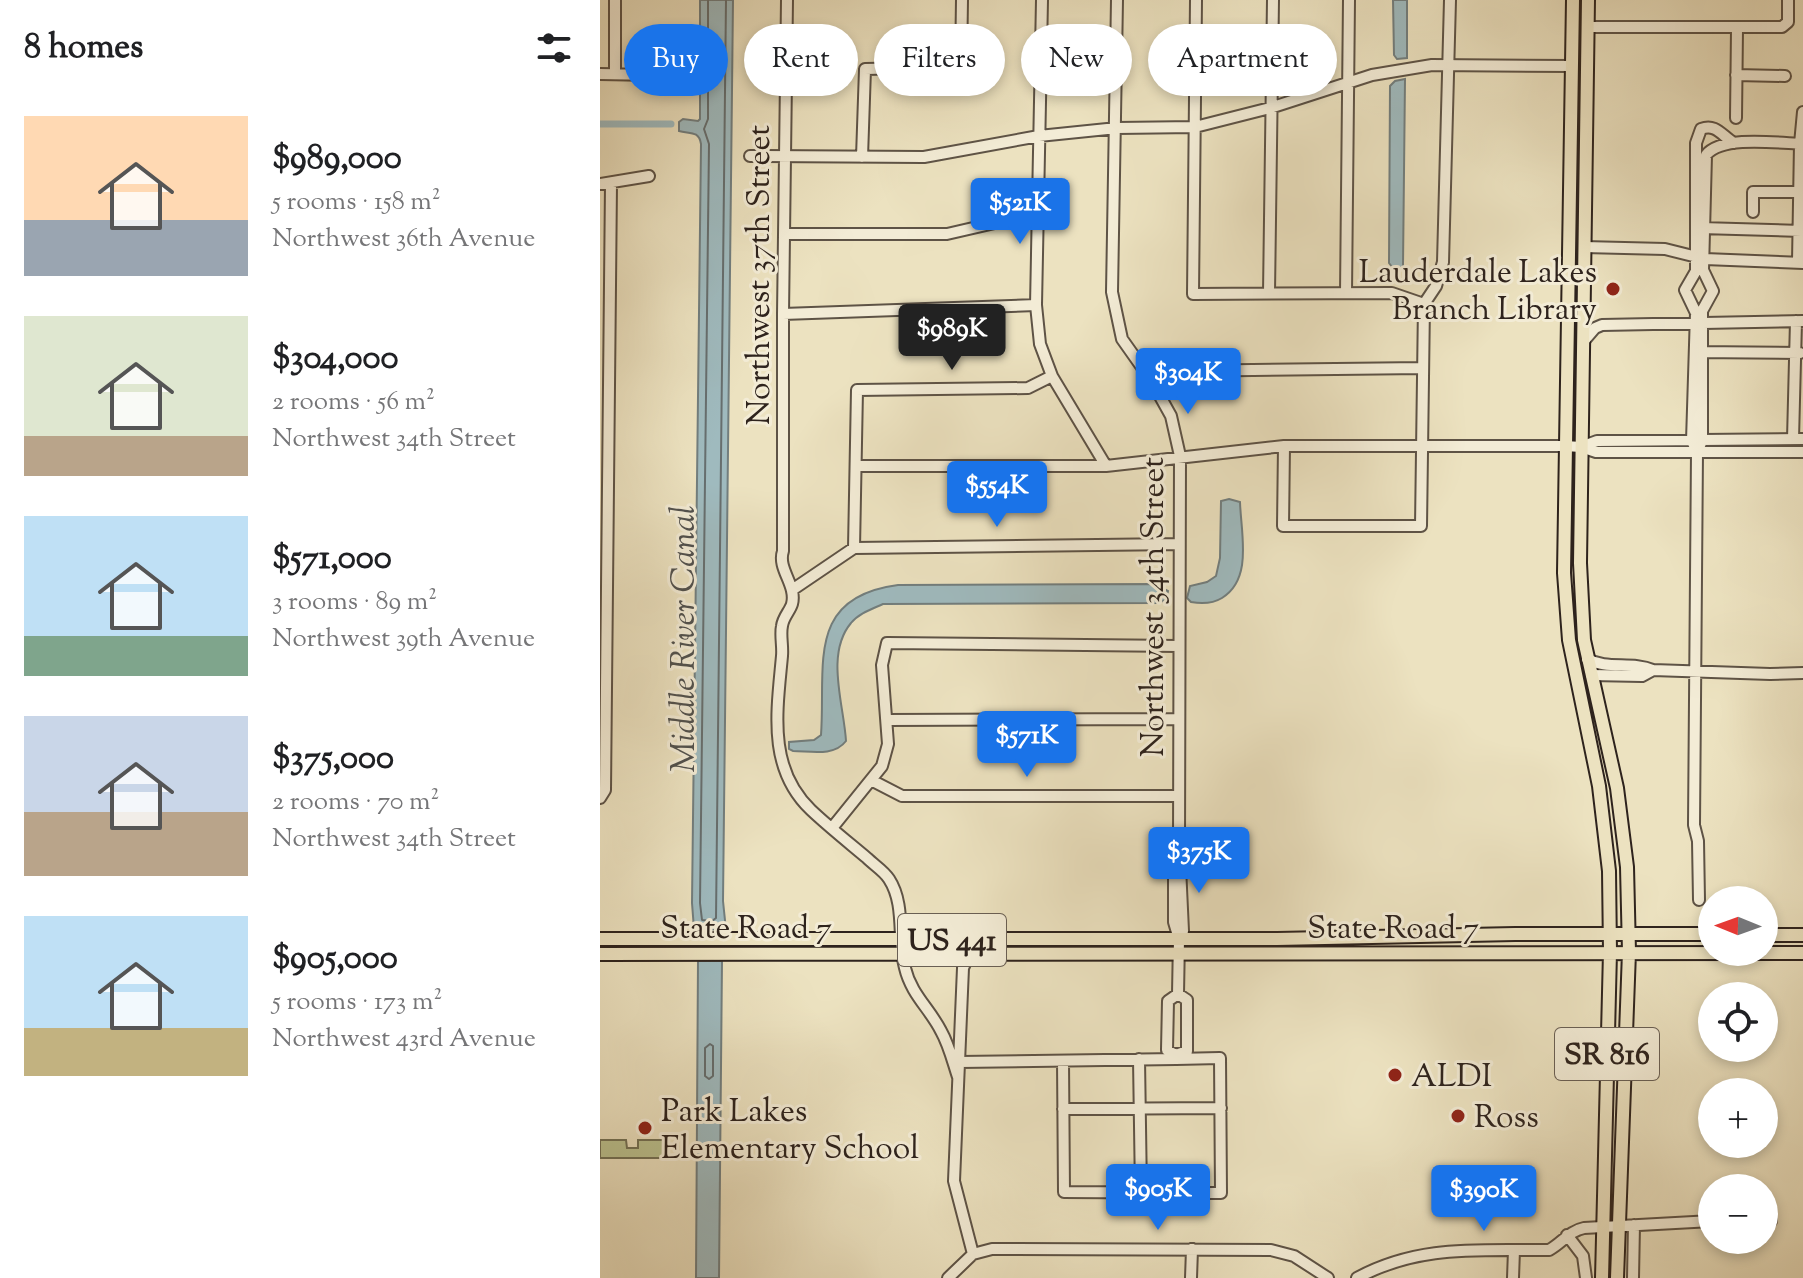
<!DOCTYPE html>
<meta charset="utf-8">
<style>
body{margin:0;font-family:"Sorts Mill Goudy",serif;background:#f6f6f6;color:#202124;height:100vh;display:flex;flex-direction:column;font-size:30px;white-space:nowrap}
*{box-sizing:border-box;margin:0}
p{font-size:26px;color:#757577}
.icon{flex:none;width:44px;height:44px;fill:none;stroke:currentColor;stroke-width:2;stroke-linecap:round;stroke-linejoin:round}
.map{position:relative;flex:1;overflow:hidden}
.sheet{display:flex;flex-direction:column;background:#fff;width:600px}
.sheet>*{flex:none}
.top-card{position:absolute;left:24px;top:24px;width:760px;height:72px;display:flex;gap:16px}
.needle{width:52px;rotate:271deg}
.fabs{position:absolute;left:1098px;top:886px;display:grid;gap:16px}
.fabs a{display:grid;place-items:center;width:80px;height:80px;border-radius:50%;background:#fff;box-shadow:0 4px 12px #0003;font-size:40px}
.price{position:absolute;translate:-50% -68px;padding:0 18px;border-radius:8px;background:#1a73e8;color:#fff;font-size:26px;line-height:52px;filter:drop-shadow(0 2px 4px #0008)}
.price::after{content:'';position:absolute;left:50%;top:48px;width:24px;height:18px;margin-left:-12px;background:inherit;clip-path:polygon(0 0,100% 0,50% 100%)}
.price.active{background:#222;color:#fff}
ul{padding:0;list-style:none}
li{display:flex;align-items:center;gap:24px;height:200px;padding:0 24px}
li span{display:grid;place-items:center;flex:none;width:224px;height:160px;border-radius:0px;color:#555}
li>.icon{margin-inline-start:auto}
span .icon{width:96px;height:96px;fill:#fffc;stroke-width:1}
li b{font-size:34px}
h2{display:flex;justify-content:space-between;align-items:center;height:96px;padding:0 24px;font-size:34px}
.chip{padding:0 28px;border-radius:36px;background:#fff;box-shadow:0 4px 12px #0003;font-size:28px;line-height:72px}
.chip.active{background:#1a73e8;color:#fff}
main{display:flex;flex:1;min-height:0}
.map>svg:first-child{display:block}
</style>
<main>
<section class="sheet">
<h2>8 homes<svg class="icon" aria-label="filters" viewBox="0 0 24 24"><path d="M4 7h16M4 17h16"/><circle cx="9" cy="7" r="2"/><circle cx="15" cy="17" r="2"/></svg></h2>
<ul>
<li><span style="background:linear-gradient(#ffd9b3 65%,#9aa5b1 0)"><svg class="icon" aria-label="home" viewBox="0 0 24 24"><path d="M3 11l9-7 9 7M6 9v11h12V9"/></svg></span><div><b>$989,000</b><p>5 rooms · 158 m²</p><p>Northwest 36th Avenue</p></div></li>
<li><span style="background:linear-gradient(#dfe7d0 75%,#b9a48a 0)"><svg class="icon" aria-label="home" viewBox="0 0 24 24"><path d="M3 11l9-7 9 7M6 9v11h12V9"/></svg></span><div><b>$304,000</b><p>2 rooms · 56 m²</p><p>Northwest 34th Street</p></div></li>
<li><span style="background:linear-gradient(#bfe0f5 75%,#7fa58c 0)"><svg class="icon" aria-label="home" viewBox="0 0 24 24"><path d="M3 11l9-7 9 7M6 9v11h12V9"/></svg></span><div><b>$571,000</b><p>3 rooms · 89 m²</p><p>Northwest 39th Avenue</p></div></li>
<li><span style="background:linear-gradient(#c9d6e8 60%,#b9a48a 0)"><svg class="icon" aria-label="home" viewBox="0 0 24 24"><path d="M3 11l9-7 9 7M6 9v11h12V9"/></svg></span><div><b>$375,000</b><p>2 rooms · 70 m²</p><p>Northwest 34th Street</p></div></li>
<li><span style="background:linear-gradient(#bfe0f5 70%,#c2b280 0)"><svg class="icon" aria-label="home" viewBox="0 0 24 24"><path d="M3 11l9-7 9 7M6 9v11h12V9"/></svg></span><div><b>$905,000</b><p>5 rooms · 173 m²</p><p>Northwest 43rd Avenue</p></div></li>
</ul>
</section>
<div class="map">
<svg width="1203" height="1278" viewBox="0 0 1203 1278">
<rect width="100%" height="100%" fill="#ece2c0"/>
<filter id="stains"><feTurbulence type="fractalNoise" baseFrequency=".0025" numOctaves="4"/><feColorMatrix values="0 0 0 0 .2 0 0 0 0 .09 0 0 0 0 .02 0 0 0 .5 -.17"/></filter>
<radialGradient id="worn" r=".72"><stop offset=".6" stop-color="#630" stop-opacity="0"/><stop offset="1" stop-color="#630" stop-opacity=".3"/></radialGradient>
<path fill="#bbc290" stroke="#747256" stroke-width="2" d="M0 1140H26L27 1148H38V1140H66V1158H0Z"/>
<path fill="#9fbabe" stroke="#727e7e" stroke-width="2" d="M100 0H133L123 901 126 930 94 929 92 903 101 144C99 130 89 134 79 131V122L83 119 98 121 100 119Z
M793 0H807V58L797 59 794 55Z
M805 79 803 266 796 272 789 263 790 86 795 81Z
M629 499 640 502C641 534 653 579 622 598 612 604 602 604 591 602L587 598 590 586 607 582 616 576 620 558 621 501Z
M555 584 568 591 566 600 557 603 283 604C272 609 259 613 251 623 225 654 244 705 246 741 234 757 210 751 193 751L189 749V742L214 740 221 735C226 666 205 597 298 585Z
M98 961H122L119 1278H96Z"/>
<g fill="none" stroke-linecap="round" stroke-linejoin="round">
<path stroke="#666e6e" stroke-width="2" d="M108 0V119L104 129 109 144 100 903 102 920 112 921 116 918 126 0
M110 1044 113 1046V1076L109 1079 105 1076V1048Z"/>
<path stroke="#9fbabe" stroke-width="7" d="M0 124H71"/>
<defs>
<path id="minor" d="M15 0V74
M187 0 183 314V551C177 569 197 585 192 604 190 611 183 617 182 626 180 635 183 646 182 656 177 711 167 768 211 810 229 827 248 842 267 858 274 865 284 871 289 879 306 905 297 940 305 968 311 994 330 1009 341 1031 349 1045 353 1062 358 1077
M442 0 436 305 440 344 452 376 506 466
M517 0 512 292 522 339 551 380 571 416 580 456 579 845 583 931 579 939
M596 0 593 294 792 293 824 304
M988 27H1182L1188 22V0
M0 74 53 75
M1136 75 1185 76
M1136 118 1137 29
M150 156 324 157 439 136 517 128 595 127 670 108 772 75 832 65 972 66
M262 157 265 69 361 67 362 0
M0 184 49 176
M1153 212V192H1203
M1101 228 1201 231
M184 234H347L438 213
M984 247 1065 249 1105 259 1203 263
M1198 262 1200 144 1203 112
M669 293 673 0
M746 293 749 0
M183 314 436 305
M983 342 995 328 1002 325 1203 321
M1096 352 1200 353
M551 380 576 371 823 368
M1193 439 1196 321
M684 446 683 526H821L824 304 836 286 843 262 850 0
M981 447 997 441 1203 439
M1097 452 1092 441 1096 313 1085 290 1096 271V143L1101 129C1116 123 1122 136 1134 143
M256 466H506L684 446H965L981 447 996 452H1203
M254 548 257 390 428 388 452 376
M192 590 254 548 578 544
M987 659C1007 670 1032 661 1053 670L1170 674 1203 673
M991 675 1042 676 1053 670
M287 720 579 719
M271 780 302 796H579
M0 798 5 790 11 184
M232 828 282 766 288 744 282 665 287 643 578 646
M1099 900 1098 841 1094 825 1097 452 1102 441V311L1113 291 1103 270 1106 155C1122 135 1178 143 1203 144
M578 994 579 939 574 922V859L579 847
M539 1059 541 1193
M463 1061 464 1192 621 1193 620 1058 576 1059V1055L567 1050 568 1001 578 994 587 1000V1051L576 1055
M360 1062 576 1059
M463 1109 621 1108
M1164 1221H1171
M967 1235 983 1256 986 1278
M373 1254 392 1249 671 1250 694 1256 728 1278
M348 1278 373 1254 354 1181 363 968 369 955
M591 1278 592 1249
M757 1278C820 1244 879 1251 949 1250 962 1243 969 1231 984 1228L1112 1221
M913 1278 914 1250
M1033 1278 1034 1225"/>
<path id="major" d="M973 0 964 573 969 640 999 786 1009 871 1010 952 1002 1278
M988 0 980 563 984 640 1017 788 1027 867 1029 952 1017 1278
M1164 935H1203
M0 939H677L915 934H1112
M0 954 1203 953"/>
</defs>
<use href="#minor" stroke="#5e5346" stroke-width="14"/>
<use href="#major" stroke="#2e231d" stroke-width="16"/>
<use href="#minor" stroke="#f3ecd6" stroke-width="10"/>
<use href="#major" stroke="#ece2c0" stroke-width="12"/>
</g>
<g fill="#8f2418" stroke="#f3ecd6" stroke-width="3">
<circle cx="1013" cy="289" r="8"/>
<circle cx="795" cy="1075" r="8"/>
<circle cx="858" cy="1116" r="8"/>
<circle cx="45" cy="1128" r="8"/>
</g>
<g text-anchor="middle" stroke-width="6" stroke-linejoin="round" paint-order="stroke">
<g fill="#f3ecd6" stroke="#695f54" stroke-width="2">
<rect x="298" y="914" width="108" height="52" rx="6"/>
<rect x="955" y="1028" width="104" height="52" rx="6"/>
</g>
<g font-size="30" font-weight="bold" fill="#2e231d">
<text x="352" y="950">US 441</text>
<text x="1007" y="1064">SR 816</text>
</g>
<g font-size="32" fill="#2e231d" stroke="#f3ecd6" text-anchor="start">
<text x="997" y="282" text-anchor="end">Lauderdale Lakes<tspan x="997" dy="37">Branch Library</tspan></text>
<text x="811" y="1086">ALDI</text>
<text x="61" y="1121">Park Lakes<tspan x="61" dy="37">Elementary School</tspan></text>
<text x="874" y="1127">Ross</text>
</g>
<g font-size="32" fill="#2e231d" stroke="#f3ecd6">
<text transform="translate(158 275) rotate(-90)" y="11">Northwest 37th Street</text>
<text transform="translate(552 607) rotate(-90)" y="11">Northwest 34th Street</text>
<text x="146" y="938">State Road 7</text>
<text x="793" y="938">State Road 7</text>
</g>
<g font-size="34" font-style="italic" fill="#50504d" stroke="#f3ecd6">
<text transform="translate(82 639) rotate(-90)" y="12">Middle River Canal</text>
</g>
</g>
<rect width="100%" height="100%" filter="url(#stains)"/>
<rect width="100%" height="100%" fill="url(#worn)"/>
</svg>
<div class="fabs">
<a><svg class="needle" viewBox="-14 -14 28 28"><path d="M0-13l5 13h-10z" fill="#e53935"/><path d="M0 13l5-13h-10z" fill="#757577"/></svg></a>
<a><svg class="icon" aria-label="locate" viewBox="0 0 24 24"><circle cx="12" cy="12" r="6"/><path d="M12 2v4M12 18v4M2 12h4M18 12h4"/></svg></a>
<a>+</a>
<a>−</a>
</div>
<b class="price" style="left:420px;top:246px">$521K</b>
<b class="price active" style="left:352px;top:372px">$989K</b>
<b class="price" style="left:588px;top:416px">$304K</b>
<b class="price" style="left:397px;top:529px">$554K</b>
<b class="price" style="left:427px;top:779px">$571K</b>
<b class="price" style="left:599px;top:895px">$375K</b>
<b class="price" style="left:558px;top:1232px">$905K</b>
<b class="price" style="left:884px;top:1233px">$390K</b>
<div class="top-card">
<a class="chip active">Buy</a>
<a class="chip">Rent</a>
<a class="chip">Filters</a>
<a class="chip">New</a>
<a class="chip">Apartment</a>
</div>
</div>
</main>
